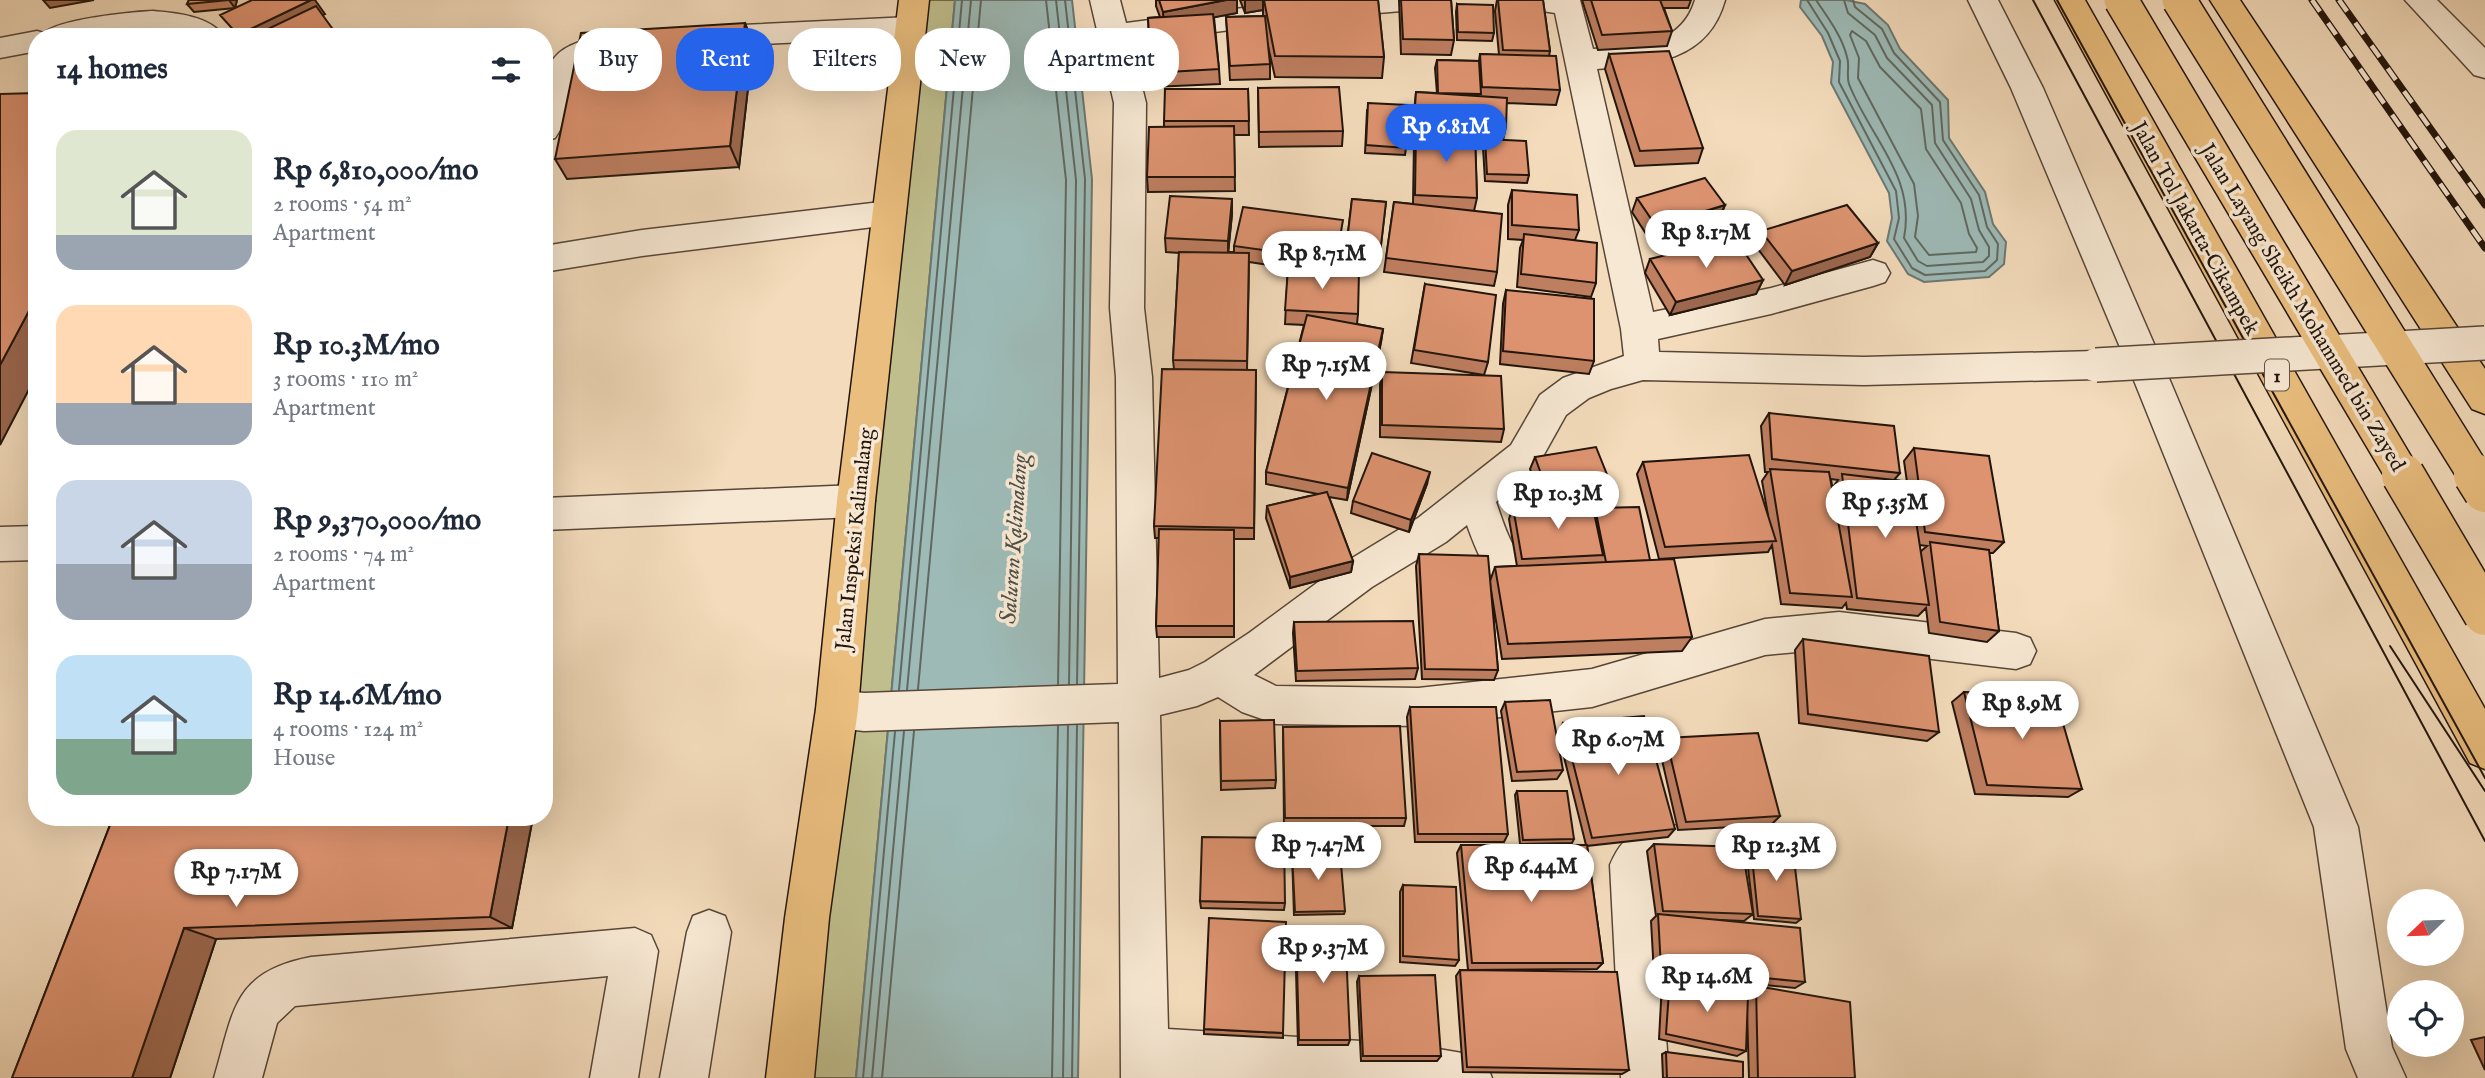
<!DOCTYPE html>
<meta charset="utf-8">
<style>
body{margin:0;font-family:"IM FELL English",serif;background:#f2f2f3;color:#1f2937;height:100vh;display:flex;flex-direction:column;font-size:26px;white-space:nowrap}
*{box-sizing:border-box;margin:0}
p{font-size:23px;color:#747a83}
.icon{flex:none;width:38px;height:38px;fill:none;stroke:currentColor;stroke-width:2;stroke-linecap:round;stroke-linejoin:round}
.map{position:relative;flex:1;overflow:hidden}
.drawer{position:absolute;left:28px;top:28px;width:525px;height:798px;display:flex;flex-direction:column;background:#fff;border-radius:28px;box-shadow:0 7px 28px #0002}
.drawer>*{flex:none}
.guide{position:absolute;left:574px;top:28px;width:665px;height:63px;display:flex;gap:14px}
.needle{width:46px;rotate:247deg}
.controls{position:absolute;left:2387px;top:889px;display:grid;gap:14px}
.controls a{display:grid;place-items:center;width:77px;height:77px;border-radius:50%;background:#fff;box-shadow:0 7px 28px #0002;font-size:35px}
.price{position:absolute;translate:-50% -60px;padding:0 16px;border-radius:24px;background:#fff;color:#222;font-size:23px;line-height:46px;filter:drop-shadow(0 2px 4px #0008)}
.price::after{content:'';position:absolute;left:50%;top:42px;width:21px;height:16px;margin-left:-10px;background:inherit;clip-path:polygon(0 0,100% 0,50% 100%)}
.price.on{background:#2563eb;color:#fff}
ul{padding:0;list-style:none}
li{display:flex;align-items:center;gap:21px;height:175px;padding:0 28px}
li span{display:grid;place-items:center;flex:none;width:196px;height:140px;border-radius:21px;color:#555}
li>.icon{margin-inline-start:auto}
span .icon{width:84px;height:84px;fill:#fffc;stroke-width:1}
li b{font-size:30px}
h2{display:flex;justify-content:space-between;align-items:center;height:84px;padding:0 28px;font-size:30px}
.tag{padding:0 24px;border-radius:28px;background:#fff;box-shadow:0 7px 28px #0002;font-size:24px;line-height:63px}
.tag.on{background:#2563eb;color:#fff}
.map>svg:first-child{display:block}
</style>
<div class="map">
<svg width="2485" height="1078" viewBox="0 0 2485 1078">
<rect width="100%" height="100%" fill="#f3dbbb"/>
<filter id="stains"><feTurbulence type="fractalNoise" baseFrequency=".00286" numOctaves="4"/><feColorMatrix values="0 0 0 0 .2 0 0 0 0 .09 0 0 0 0 .02 0 0 0 .5 -.17"/></filter>
<radialGradient id="worn" r=".72"><stop offset=".6" stop-color="#630" stop-opacity="0"/><stop offset="1" stop-color="#630" stop-opacity=".3"/></radialGradient>
<path fill="#c0be8d" stroke="#726a4c" stroke-width="2" d="M916 0H955L856 1078H790Z"/>
<path fill="#9dbab6" stroke="#6c7872" stroke-width="2" d="M955 0H1072L1092 179 1078 1078H856Z
M1801 0H1846L1865 4 1888 25 1900 49 1948 100 1949 138 1985 192 1993 224 2006 242 2004 264 1989 277 1924 282 1908 274 1887 241 1892 218 1889 193 1831 83 1833 62 1822 36 1800 7Z"/>
<g fill="none" stroke-linecap="round" stroke-linejoin="round">
<path stroke="#606861" stroke-width="2" d="M1046 0 1066 180 1058 684
M1056 0 1076 180 1069 684
M1065 0 1085 179 1077 684
M1807 0 1828 33 1840 61 1839 82 1896 191 1899 218 1894 239 1912 268 1925 275 1985 271 1997 260 1998 244 1987 227 1979 195 1943 140 1940 102 1894 53 1882 29 1855 7 1853 0
M1816 0C1828 18 1842 36 1847 57 1850 65 1846 75 1849 84 1870 138 1916 176 1904 238L1918 261 1927 266 1983 262 1989 256V247L1979 230 1971 199 1935 143 1932 105 1887 58 1875 35 1848 13 1844 0
M1852 31 1866 41 1880 67 1921 109 1926 149 1961 203 1969 234 1977 248 1976 252 1929 255 1915 237 1918 216 1914 184 1858 78 1859 58 1850 35Z
M918 689 981 0
M899 690 962 0
M907 690 971 0
M863 1078 895 732
M872 1078 904 731
M882 1078 914 731
M1052 1078 1058 726
M1063 1078 1068 726
M1072 1078 1077 725"/>
<defs>
<path id="minor" d="M1090 0H1120L1126 23 1306 0H1428L1423 7 1413 10 1321 18 1131 43 1146 103 1144 308 1152 377 1159 678 1189 670 1205 662 1249 633 1344 563 1418 518 1511 445 1540 395 1563 378 1624 356 1621 329 1555 13 1516 7 1511 0H1580L1593 49C1634 46 1681 47 1695 0H1725C1708 61 1653 65 1597 69L1653 312 1771 288 1873 260 1885 264 1890 273 1885 282 1873 286 1771 314 1658 339 1659 352 1864 357 2096 351 2109 355 2114 365 2109 375 2096 379 1864 385 1643 380 1611 389 1589 398 1566 415 1537 467 1496 502C1501 515 1513 558 1528 560 1543 563 1551 558 1567 564L1573 576 1567 588C1504 611 1486 578 1467 525L1446 542 1372 587 1254 675 1276 686 1418 688 1592 669 1765 619 1839 612 2016 633 2030 638 2036 651 2030 664 2016 669 1839 648 1765 655 1592 707 1418 726 1276 724 1242 712 1218 697 1197 706 1160 715 1168 1029 1409 1044 1468 1054 1485 1061 1492 1078H1121L1119 722 864 731 837 728 822 723 816 709 822 695 837 690 864 693 1118 684 1116 377 1110 308 1114 103Z
M1968 0H1998L2043 88 2171 383 2358 827 2392 1047 2406 1078H2358L2346 1049 2314 827 2135 383 2011 88Z
M2405 0H2437L2485 48V78L2474 75Z
M153 11C176 13 211 16 224 37H184L153 31 103 37H37V51L0 58V38L37 31 44 33C59 19 131 12 153 11Z
M910 17 921 20 925 27 921 34 910 37 698 47 687 44 683 37 687 30 698 27Z
M627 32 638 35 642 42 638 49 596 57 580 67 560 130 555 138 544 141C544 59 539 45 627 32Z
M889 201 901 204 906 213 901 222 889 225 642 256 544 272V246L642 230Z
M856 485 869 490 875 501 869 512 856 517 544 530V498Z
M37 526V560L0 561V527Z
M1749 819 1764 825 1771 840 1764 855 1749 861 1658 868 1654 872 1669 1078H1621L1610 865C1618 846 1627 835 1646 828Z
M709 910 725 916 731 932 708 1078H660L687 932 693 916Z
M635 928 651 935 658 951 638 1078H590L608 976 295 1006 277 1023 262 1078H214C234 1011 232 972 311 957Z"/>
<path id="major" d="M899 0H929L875 501 858 709 829 918 814 1078H766L785 918 816 709 837 501Z"/>
<path id="highway" d="M2055 0H2085L2485 709V769L2470 763Z
M2210 0H2240L2485 369V414L2472 409Z"/>
</defs>
<use href="#minor" stroke="#574638" stroke-width="3"/>
<use href="#major" stroke="#23150c" stroke-width="3"/>
<use href="#highway" stroke="#23150c" stroke-width="3"/>
<use href="#minor" fill="#f7e8d3" fill-rule="evenodd"/>
<use href="#major" fill="#eabe7e" fill-rule="evenodd"/>
<use href="#highway" fill="#eabe7e" fill-rule="evenodd"/>
<path stroke="#23150c" stroke-width="2" d="M2033 0 2485 841
M2057 0 2485 778
M2390 646 2485 791"/>
<defs>
<path id="rail" d="M2312 0 2485 248
M2339 0 2485 205"/>
</defs>
<use href="#rail" stroke="#23150c" stroke-width="7"/>
<use href="#rail" stroke="#f7e8d3" stroke-width="4.5" stroke-dasharray="14" stroke-linecap="butt"/>
<defs>
<path id="minor-bridge" d="M2096 365 2485 343"/>
<path id="highway-bridge-far1" d="M2121 0 2404 477
M2179 0 2476 477"/>
<path id="highway-bridge" d="M2403 475 2485 614
M2475 475 2485 491"/>
</defs>
<use href="#minor-bridge" stroke="#574638" stroke-width="36" stroke-linecap="butt"/>
<use href="#highway-bridge-far1" stroke="#23150c" stroke-width="36" stroke-linecap="butt"/>
<use href="#highway-bridge" stroke="#23150c" stroke-width="45" stroke-linecap="butt"/>
<use href="#minor-bridge" stroke="#f7e8d3" stroke-width="33"/>
<use href="#highway-bridge-far1" stroke="#eabe7e" stroke-width="33"/>
<use href="#highway-bridge" stroke="#eabe7e" stroke-width="42"/>
</g>
<path fill="#be7e60" stroke="#23150c" stroke-width="2" fill-rule="evenodd" d="M189 0H237L235 8 194 12 187 4Z
M1156 0H1237V13L1214 17 1219 69 1220 84 1152 87 1148 18 1160 17 1156 6Z
M1240 0H1378L1384 57 1382 78 1275 77 1268 46 1270 64V79L1230 80 1226 17 1263 16V10L1245 13Z
M1399 0H1451L1454 40 1451 55 1401 54Z
M1497 0H1543L1550 51 1549 56 1560 90 1556 105 1506 103V127L1503 140 1529 175 1527 183 1485 181 1483 147 1485 140 1475 139 1477 198 1474 211 1497 272 1494 286 1384 272 1394 202 1413 204 1414 143 1415 135 1412 134 1416 92 1437 93 1435 68 1437 60 1479 61 1480 54 1499 55 1495 11Z
M1582 0H1691L1688 8H1664L1672 31 1667 46 1598 50Z
M1457 4 1494 33 1492 41 1457 40 1456 12Z
M745 23 753 44 739 167 567 179 555 159Z
M1609 54 1703 148 1698 163 1635 166 1605 69Z
M1258 88 1343 131 1342 146 1259 147Z
M1248 89 1249 135H1234L1235 191 1148 192 1147 177 1164 127V121Z
M1367 111 1406 148 1405 155 1365 153Z
M1512 190 1579 230 1575 240 1596 283 1591 297 1517 287 1520 248 1523 240 1508 239V205Z
M1637 198 1725 205 1719 219 1650 240 1632 212Z
M1352 199 1386 202 1379 261 1345 257Z
M1232 214 1228 252H1234V246L1341 234 1335 270 1358 314 1357 324 1383 329 1381 342 1347 500 1329 497 1353 561 1351 572 1290 588 1266 518 1267 506 1318 494 1266 484V472L1304 325 1285 324 1288 268 1249 262 1247 370H1256L1254 539H1234V637H1157L1156 626 1159 538H1155L1154 526 1174 369 1173 360 1179 253 1166 252 1165 238Z
M1761 231 1878 243 1870 257 1785 285 1755 245Z
M1650 259 1763 280 1756 294 1670 315 1645 273Z
M1425 284 1488 362 1484 375 1411 363Z
M1506 290 1594 361 1589 374 1500 364 1503 304Z
M1382 372 1504 429 1501 442 1380 437V385Z
M1769 413 1900 473 1894 480 1907 482 1904 461 1914 448 2004 542 1993 553H1989L1999 631 1987 642 1929 633 1926 608 1918 616 1847 609 1846 603 1842 608 1781 604 1772 545 1768 552 1659 559 1637 474 1643 462 1768 515 1762 481 1768 472H1765L1761 426ZM1831 479 1838 480 1833 487 1834 499ZM1919 545 1927 546 1920 552Z
M1535 457 1614 492 1609 504 1592 506 1594 512 1595 508 1650 560 1692 637 1682 651 1502 659 1491 590 1498 670 1494 680 1422 679 1416 566 1419 554 1490 581 1495 567 1517 566 1509 519 1513 507 1543 505 1530 469Z
M1427 484 1409 532 1351 513 1353 501Z
M1294 622 1418 668 1415 679 1296 681 1293 633Z
M1803 639 1939 732 1927 741 1799 723 1795 650Z
M1964 692 2082 789 2068 797 1975 794 1952 702Z
M1505 702 1563 770 1557 779 1512 781 1501 711Z
M1410 707 1508 834 1504 842H1415L1407 717Z
M1220 721 1276 780 1275 788 1221 790Z
M1563 723 1675 829 1668 837 1587 846 1603 963 1597 969 1468 970 1457 853 1461 845H1586L1558 733Z
M1283 727 1406 818 1404 826H1284Z
M1666 738 1780 816 1771 825 1678 830 1659 747Z
M1517 791 1574 839 1572 843 1520 844 1515 795Z
M533 817 512 928 216 939 170 1078H12L112 820Z
M1654 844 1753 914 1744 921 1718 920 1805 982 1795 988 1654 974 1651 921 1656 916 1647 851Z
M1751 847 1801 919 1796 923 1754 919 1746 851Z
M1292 853 1345 911 1344 914 1294 915Z
M1403 885 1459 960 1455 966 1400 962V892Z
M1200 901 1285 903 1284 910 1201 908Z
M1296 929 1350 1040 1348 1045H1298L1295 935Z
M1460 970 1629 1070 1622 1074 1463 1072 1456 976Z
M1359 976 1441 1056 1437 1061H1361L1357 982Z
M1670 977 1747 995V992L1756 986 1855 1078H1749L1747 1010 1746 1051 1737 1056 1659 1039 1662 983Z
M1204 1029 1283 1033V1038L1204 1034Z
M2485 1037V1070L2471 1040Z
M1666 1052 1743 1078H1663L1662 1054Z"/>
<path fill="#9b674e" stroke="#23150c" stroke-width="2" d="M43 0H94L50 8Z
M229 0H237L235 8Z
M311 0H315L325 14 278 37H239L238 35Z
M1226 0H1237V13L1164 27 1163 12Z
M1245 0H1263V10L1245 13Z
M745 23 753 44 739 167 730 146Z
M1232 199V214L1228 255V241Z
M1725 205 1719 219 1650 240 1656 226Z
M1878 243 1870 257 1785 285 1792 271Z
M1763 280 1756 294 1670 315 1676 302Z
M37 296V374L0 445V365Z
M1383 329 1381 342 1347 500 1348 488Z
M1430 472 1427 484 1409 532 1411 520Z
M1353 561 1351 572 1290 588V577Z
M509 817H533L512 928 490 917Z
M184 928 216 939 170 1078H132Z"/>
<path fill="#dd9370" stroke="#23150c" stroke-width="2" d="M189 0H229L187 4Z
M252 0H311L238 35 220 15Z
M1159 0H1226L1163 12Z
M1264 0H1378L1384 57 1275 56Z
M1401 0H1451L1454 40 1403 39Z
M1498 0H1543L1550 51 1503 50Z
M1591 0H1660L1672 31 1602 35Z
M1457 4 1493 5 1494 33 1458 32Z
M316 6 337 35 334 37H251Z
M1213 14 1219 69 1151 73 1148 18Z
M1265 16 1270 64 1230 66 1226 17Z
M745 23 730 146 555 159 581 33Z
M519 30 518 37H442Z
M1669 51 1703 148 1640 151 1609 54Z
M1480 54 1556 56 1560 90 1482 87Z
M1437 60 1479 61 1481 94 1438 93Z
M1339 87 1343 131 1259 132 1258 88Z
M1165 89H1248L1249 121H1164Z
M1416 92 1507 98 1506 127 1414 120Z
M37 93V296L0 365V94Z
M1368 103 1407 105 1406 148 1366 145Z
M1234 126 1235 177H1147L1149 127Z
M1416 129 1475 132 1477 198 1415 195Z
M1485 139 1526 141 1529 175 1487 174Z
M1705 178 1725 205 1656 226 1637 198Z
M1512 190 1577 195 1579 230 1512 225Z
M1170 196 1232 199 1228 241 1165 238Z
M1352 199 1386 202 1380 254 1346 250Z
M1394 202 1502 214 1497 272 1386 258Z
M1847 205 1878 243 1792 271 1761 231Z
M1243 207 1343 220 1336 260 1234 246Z
M1524 234 1597 243 1596 283 1521 274Z
M1735 238 1763 280 1676 302 1650 259Z
M1179 252 1249 253 1247 361 1173 360Z
M1288 268 1359 272 1358 314 1285 310Z
M1425 284 1496 295 1488 362 1414 350Z
M1506 290 1594 299V361L1503 351Z
M1307 315 1383 329 1348 488 1266 472Z
M1162 369 1256 370 1254 528 1154 526Z
M1382 372 1501 376 1504 429 1382 425Z
M1769 413 1894 426 1900 473 1772 459Z
M1596 447 1614 492 1551 502 1535 457Z
M1914 448 1989 456 2004 542 1925 532Z
M1372 453 1430 472 1411 520 1353 501Z
M1749 455 1776 541 1665 547 1643 462Z
M1770 469 1829 472 1852 597 1790 593Z
M1842 474 1910 482 1929 605 1857 598Z
M1327 492 1353 561 1290 577 1267 506Z
M1592 503 1603 555 1522 559 1513 507Z
M1639 507 1650 560 1606 562 1595 508Z
M1159 529 1234 530V626H1156Z
M1930 542 1989 550 1999 631 1940 622Z
M1419 554 1488 556 1498 670 1425 669Z
M1674 559 1692 637 1508 644 1495 567Z
M1413 621 1418 668 1297 671 1294 622Z
M1803 639 1929 656 1939 732 1808 714Z
M1964 692 2055 696 2082 789 1987 785Z
M1550 700 1563 770 1517 772 1505 702Z
M1410 707H1496L1508 834H1418Z
M1644 716 1675 829 1592 838 1563 723Z
M1274 720 1276 780 1221 781 1220 721Z
M1400 726 1406 818H1285L1283 727Z
M1758 733 1780 816 1686 822 1666 738Z
M1517 791H1567L1574 839 1523 840Z
M156 817H509L490 917 184 928 132 1078H12L112 820Z
M1202 837 1284 838 1285 903 1200 901Z
M1654 844 1742 847 1753 914 1663 911Z
M1461 845H1587L1603 963H1472Z
M1751 847 1793 850 1801 919 1758 916Z
M1340 852 1345 911 1295 912 1292 853Z
M1403 885 1456 887 1459 960 1403 956Z
M1658 914 1800 928 1805 982 1661 968Z
M1209 918 1286 922 1283 1033 1204 1029Z
M1345 928 1350 1040H1299L1296 929Z
M1460 970 1617 972 1629 1070 1467 1067Z
M1435 975 1441 1056H1363L1359 976Z
M1670 977 1748 995 1746 1051 1666 1034Z
M1756 986 1850 1002 1855 1078H1758Z
M1666 1052 1743 1062V1078H1667Z"/>
<g text-anchor="middle" stroke-width="7" stroke-linejoin="round" paint-order="stroke">
<rect fill="#f7e8d3" stroke="#635448" stroke-width="2" x="2265" y="359.5" width="24" height="31" rx="5"/>
<g font-size="19" font-weight="bold" fill="#23150c">
<text x="2277" y="382">1</text>
</g>
<g font-size="21" fill="#23150c" stroke="#f7e8d3">
<text transform="translate(2196 228) rotate(61)" y="7">Jalan Tol Jakarta–Cikampek</text>
<text transform="translate(2303 307) rotate(59)" y="7">Jalan Layang Sheikh Mohammed bin Zayed</text>
<text transform="translate(854 539) rotate(-84)" y="7">Jalan Inspeksi Kalimalang</text>
</g>
<g font-size="23" font-style="italic" fill="#4e4f48" stroke="#f7e8d3">
<text transform="translate(1013 539) rotate(-86)" y="8">Saluran Kalimalang</text>
</g>
</g>
<rect width="100%" height="100%" filter="url(#stains)"/>
<rect width="100%" height="100%" fill="url(#worn)"/>
</svg>
<div class="controls">
<a><svg class="needle" viewBox="-14 -14 28 28"><path d="M0-13l5 13h-10z" fill="#e53935"/><path d="M0 13l5-13h-10z" fill="#747a83"/></svg></a>
<a><svg class="icon" aria-label="locate" viewBox="0 0 24 24"><circle cx="12" cy="12" r="6"/><path d="M12 2v4M12 18v4M2 12h4M18 12h4"/></svg></a>
</div>
<b class="price on" style="left:1446px;top:164px">Rp 6.81M</b>
<b class="price" style="left:1706px;top:270px">Rp 8.17M</b>
<b class="price" style="left:1322px;top:291px">Rp 8.71M</b>
<b class="price" style="left:1326px;top:402px">Rp 7.15M</b>
<b class="price" style="left:1558px;top:531px">Rp 10.3M</b>
<b class="price" style="left:1885px;top:540px">Rp 5.35M</b>
<b class="price" style="left:2022px;top:741px">Rp 8.9M</b>
<b class="price" style="left:1618px;top:777px">Rp 6.07M</b>
<b class="price" style="left:1318px;top:882px">Rp 7.47M</b>
<b class="price" style="left:1776px;top:883px">Rp 12.3M</b>
<b class="price" style="left:1531px;top:904px">Rp 6.44M</b>
<b class="price" style="left:236px;top:909px">Rp 7.17M</b>
<b class="price" style="left:1323px;top:985px">Rp 9.37M</b>
<b class="price" style="left:1707px;top:1014px">Rp 14.6M</b>
<div class="guide">
<a class="tag">Buy</a>
<a class="tag on">Rent</a>
<a class="tag">Filters</a>
<a class="tag">New</a>
<a class="tag">Apartment</a>
</div>
<section class="drawer">
<h2>14 homes<svg class="icon" aria-label="filters" viewBox="0 0 24 24"><path d="M4 7h16M4 17h16"/><circle cx="9" cy="7" r="2"/><circle cx="15" cy="17" r="2"/></svg></h2>
<ul>
<li><span style="background:linear-gradient(#dfe7d0 75%,#9aa5b1 0)"><svg class="icon" aria-label="home" viewBox="0 0 24 24"><path d="M3 11l9-7 9 7M6 9v11h12V9"/></svg></span><div><b>Rp 6,810,000/mo</b><p>2 rooms · 54 m²</p><p>Apartment</p></div></li>
<li><span style="background:linear-gradient(#ffd9b3 70%,#9aa5b1 0)"><svg class="icon" aria-label="home" viewBox="0 0 24 24"><path d="M3 11l9-7 9 7M6 9v11h12V9"/></svg></span><div><b>Rp 10.3M/mo</b><p>3 rooms · 110 m²</p><p>Apartment</p></div></li>
<li><span style="background:linear-gradient(#c9d6e8 60%,#9aa5b1 0)"><svg class="icon" aria-label="home" viewBox="0 0 24 24"><path d="M3 11l9-7 9 7M6 9v11h12V9"/></svg></span><div><b>Rp 9,370,000/mo</b><p>2 rooms · 74 m²</p><p>Apartment</p></div></li>
<li><span style="background:linear-gradient(#bfe0f5 60%,#7fa58c 0)"><svg class="icon" aria-label="home" viewBox="0 0 24 24"><path d="M3 11l9-7 9 7M6 9v11h12V9"/></svg></span><div><b>Rp 14.6M/mo</b><p>4 rooms · 124 m²</p><p>House</p></div></li>
</ul>
</section>
</div>
